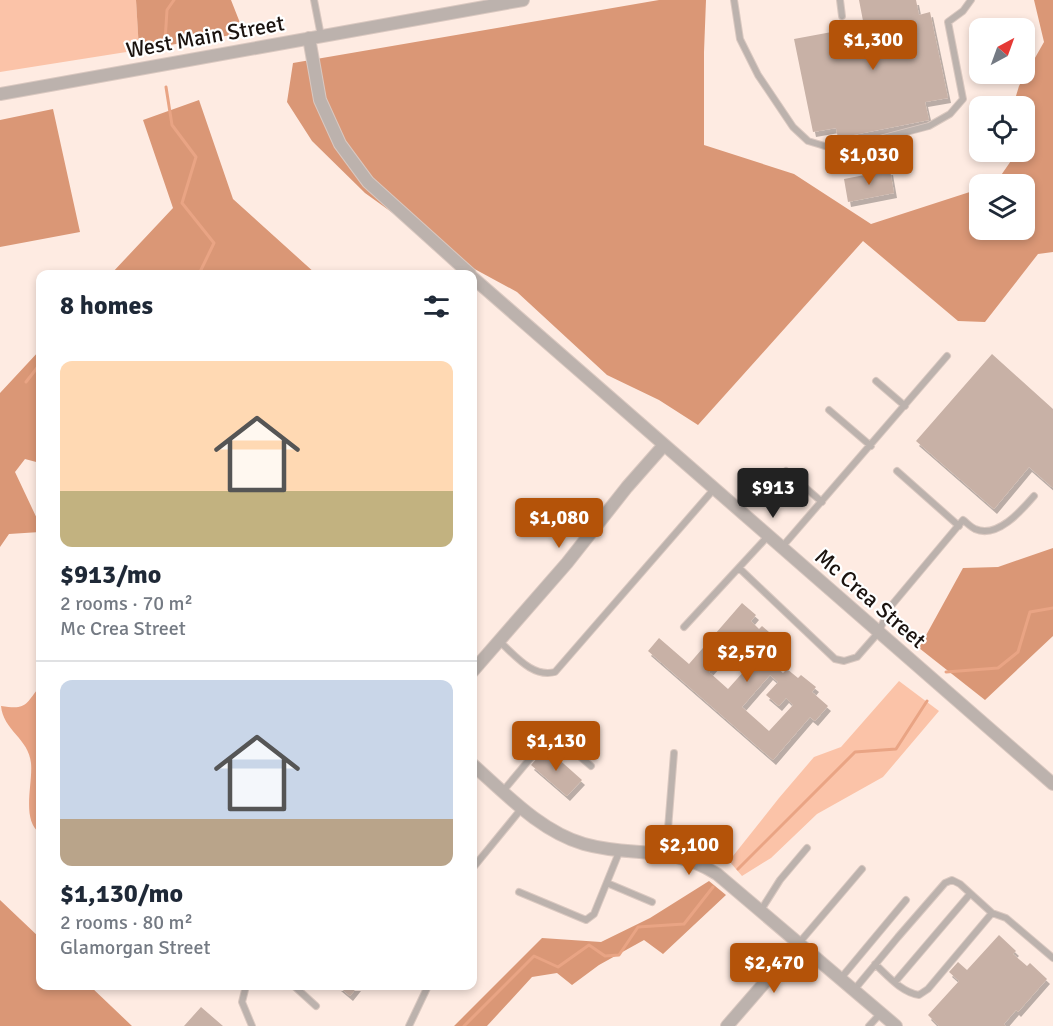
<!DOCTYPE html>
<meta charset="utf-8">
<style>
body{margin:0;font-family:Signika,sans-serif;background:#f6f6f7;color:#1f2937;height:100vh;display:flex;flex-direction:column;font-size:22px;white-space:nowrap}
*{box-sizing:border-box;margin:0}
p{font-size:20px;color:#747a83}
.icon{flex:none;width:33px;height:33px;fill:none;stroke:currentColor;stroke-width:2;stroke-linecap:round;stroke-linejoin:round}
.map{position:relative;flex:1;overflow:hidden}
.details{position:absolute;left:36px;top:270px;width:441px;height:720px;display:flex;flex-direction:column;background:#fff;border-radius:12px;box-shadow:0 3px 9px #0003}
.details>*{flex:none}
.needle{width:39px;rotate:41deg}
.fabs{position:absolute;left:969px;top:18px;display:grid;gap:12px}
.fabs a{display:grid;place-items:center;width:66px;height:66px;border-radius:12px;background:#fff;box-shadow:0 3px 9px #0003;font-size:30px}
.price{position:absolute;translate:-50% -51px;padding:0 14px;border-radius:6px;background:#b45309;color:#fff;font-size:20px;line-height:39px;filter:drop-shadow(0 2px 3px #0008)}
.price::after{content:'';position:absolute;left:50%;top:36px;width:18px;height:14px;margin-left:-9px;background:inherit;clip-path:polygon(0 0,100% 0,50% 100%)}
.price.on{background:#222;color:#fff}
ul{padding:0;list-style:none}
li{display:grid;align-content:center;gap:12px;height:318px;padding:0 24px}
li+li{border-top:2px solid #e0e1e3}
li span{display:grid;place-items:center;height:186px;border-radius:12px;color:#555}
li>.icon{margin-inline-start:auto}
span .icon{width:108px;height:108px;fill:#fffc;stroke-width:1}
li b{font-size:26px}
h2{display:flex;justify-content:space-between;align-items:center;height:72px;padding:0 24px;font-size:26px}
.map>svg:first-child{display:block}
</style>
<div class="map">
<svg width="1053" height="1026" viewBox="0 0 1053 1026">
<defs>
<filter id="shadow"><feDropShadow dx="3" dy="5" stdDeviation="0" flood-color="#0004"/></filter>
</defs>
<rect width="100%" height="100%" fill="#feebe2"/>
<path fill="#fbc3a8" d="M0 0H136L139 50 0 72Z
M899 681 939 711 883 777 817 814 771 858 742 876 729 861 779 798 814 757 841 747Z"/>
<path fill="#da9776" d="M136 0H231L244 33 139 50Z
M659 0H706L704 52V145L794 174 871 224 979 189 980 230H1024V184H995L1015 155V152H1024V106H1013L1019 86 1044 42 1034 0H1053V252L1038 254 985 322 958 321 863 241 698 425 659 400 607 375 517 292 458 260 365 193 312 141 287 102 293 63Z
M199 100 233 199 316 274H111L173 208 143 120Z
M53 109 80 232 0 247V120Z
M40 350V463L25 459 15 472 40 525V532L9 534 0 547V393Z
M1053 548V636L985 700 919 648 963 568 998 567Z
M709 881 726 895 663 954 644 940 599 965 572 985 557 973 532 977 487 1026H454L542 938 601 942 650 918Z
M0 900 40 938V986H90L132 1026H0Z"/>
<path fill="#e9a484" d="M40 686V833C21 820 33 784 31 763 29 739 3 730 1 706 27 710 25 705 40 686Z"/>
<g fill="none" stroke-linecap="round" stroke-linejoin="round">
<path stroke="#e9a484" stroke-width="3" d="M165 41 167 10 174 0
M166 87 172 125 196 157 182 203 214 243 199 274
M26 382 40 364
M946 672 998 668 1018 652 1030 612 1053 608
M738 869 855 752 896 749 927 701
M464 1026 534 956 558 967 589 945 605 956 619 955 638 927 684 924 713 887"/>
</g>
<path fill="#c8b1a6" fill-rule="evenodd" filter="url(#shadow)" d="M859 0H916L919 15 930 12 948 98 925 102 929 120 838 138 836 128 813 132 794 39 864 26Z
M890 170 894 193 848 202 844 179Z
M992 354 1053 409V488L1029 467 994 509 916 441Z
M742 603 756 615 751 621 759 629 762 626 776 638 767 649 771 652 775 648 785 658 777 668 783 673 787 669 798 678 801 675 816 687 812 692 828 706 815 721 810 717 773 760 648 651 659 638 689 664ZM734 644 753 661 728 689 709 672ZM770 675 778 682 766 695 779 706 786 698 793 705 769 731 742 707Z
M546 748 582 780 567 796 531 765Z
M999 935 1016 951 1013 954 1027 966 1030 963 1047 979 1018 1012 1016 1010 1004 1024 1006 1026H939L928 1015 959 981 949 972 958 962 967 970Z
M338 986H358L350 996Z
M201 1007 223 1026H184Z"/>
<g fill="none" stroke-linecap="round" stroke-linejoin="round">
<defs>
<path id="service" d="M314 0 321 36
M734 0 740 39 758 75 793 127 808 141 838 150 929 126 950 114 963 99 948 22 963 11 971 0
M840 0 842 16
M876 381 905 406
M829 410 871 446
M786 471 822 502
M897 471 959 526
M782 547 947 356
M739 568 835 659 844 661 857 657 878 633 891 606 963 520C967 523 971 527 975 529 997 539 1021 511 1034 496
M684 627 768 536
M499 641C515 655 532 678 555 672L714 489
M503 791 549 736H556L591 766
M666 854 674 753
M472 869 522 808
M607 883 652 902
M519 892 586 920 594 914 620 850
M761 910 780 880 807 848
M799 943 862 869
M875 964C888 976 901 992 919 995L928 989 992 913
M841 978 906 900
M895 982 970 894
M246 986 242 1002 252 1026
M294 986 316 1006
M854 990 898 937 945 883 952 880 960 884 992 913 1006 918 1053 958
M409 1026 428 986
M869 1026 881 1013"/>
<path id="minor" d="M309 38 320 100 340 144 368 182 470 274
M0 94 523 0
M472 277 1053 784
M472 672 567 563 627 487 664 445
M472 764C506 794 540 831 584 844 634 858 669 844 717 874L896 1026
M727 1026 799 943"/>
</defs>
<use href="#service" stroke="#dac8c0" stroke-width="8"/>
<use href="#minor" stroke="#dac8c0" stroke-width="14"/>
<use href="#service" stroke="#bcb2ad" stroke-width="6"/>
<use href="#minor" stroke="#bcb2ad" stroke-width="12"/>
</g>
<g text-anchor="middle" stroke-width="4.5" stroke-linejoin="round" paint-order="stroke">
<g font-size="22" fill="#1b130f" stroke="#fff">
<text transform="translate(205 36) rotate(-10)" y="8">West Main Street</text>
<text transform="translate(871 598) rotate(41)" y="8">Mc Crea Street</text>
</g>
</g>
</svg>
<div class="fabs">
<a><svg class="needle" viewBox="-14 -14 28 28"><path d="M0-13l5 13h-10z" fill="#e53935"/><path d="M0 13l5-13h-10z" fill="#747a83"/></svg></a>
<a><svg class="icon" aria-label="locate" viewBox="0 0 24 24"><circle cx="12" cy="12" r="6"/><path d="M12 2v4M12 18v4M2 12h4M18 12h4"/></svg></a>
<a><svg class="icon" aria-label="layers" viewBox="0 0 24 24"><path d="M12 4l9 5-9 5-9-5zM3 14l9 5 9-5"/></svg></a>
</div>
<b class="price" style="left:873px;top:71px">$1,300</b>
<b class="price" style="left:869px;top:186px">$1,030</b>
<b class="price on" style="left:773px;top:519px">$913</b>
<b class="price" style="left:559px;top:549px">$1,080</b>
<b class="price" style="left:747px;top:683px">$2,570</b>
<b class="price" style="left:556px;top:772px">$1,130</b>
<b class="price" style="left:689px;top:876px">$2,100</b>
<b class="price" style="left:774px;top:994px">$2,470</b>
<section class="details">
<h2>8 homes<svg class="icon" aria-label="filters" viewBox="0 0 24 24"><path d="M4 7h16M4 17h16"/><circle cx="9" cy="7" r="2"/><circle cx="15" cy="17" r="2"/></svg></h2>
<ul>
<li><span style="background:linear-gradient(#ffd9b3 70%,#c2b280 0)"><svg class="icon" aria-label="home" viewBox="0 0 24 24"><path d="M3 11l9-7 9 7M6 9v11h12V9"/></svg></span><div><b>$913/mo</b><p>2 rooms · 70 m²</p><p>Mc Crea Street</p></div></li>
<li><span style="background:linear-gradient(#c9d6e8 75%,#b9a48a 0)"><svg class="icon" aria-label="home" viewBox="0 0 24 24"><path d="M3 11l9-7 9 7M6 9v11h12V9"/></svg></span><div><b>$1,130/mo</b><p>2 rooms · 80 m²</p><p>Glamorgan Street</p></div></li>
</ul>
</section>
</div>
